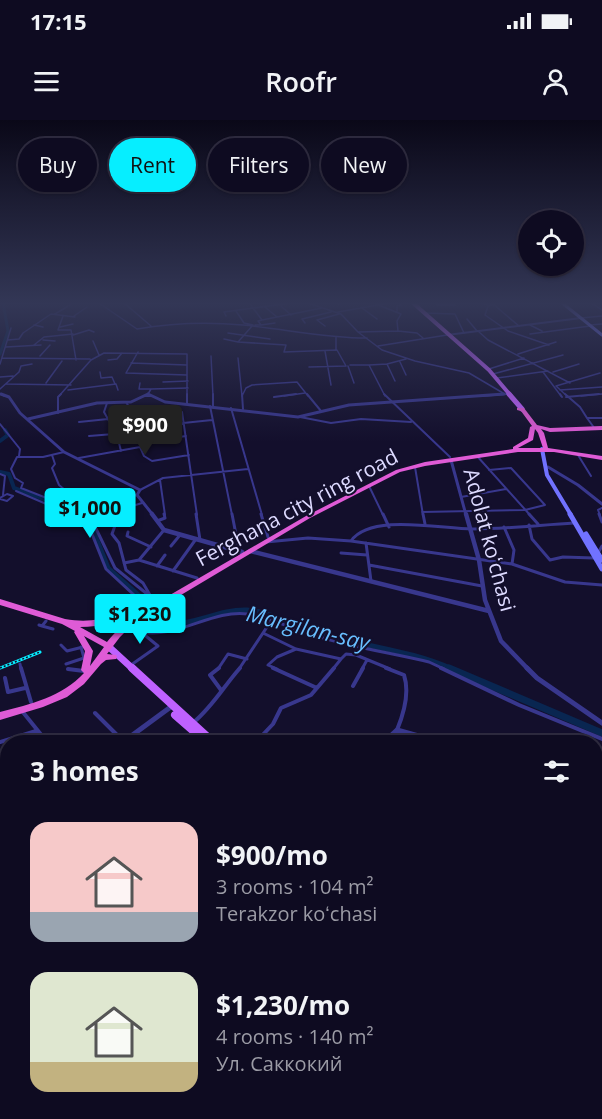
<!DOCTYPE html>
<meta charset="utf-8">
<style>
body{margin:0;font-family:"Open Sans",sans-serif;background:#17142a;color:#f1f3f6;height:100vh;display:flex;flex-direction:column;font-size:22px;white-space:nowrap}
*{box-sizing:border-box;margin:0}
p{font-size:20px;color:#9b9ba5}
.icon{flex:none;width:33px;height:33px;fill:none;stroke:currentColor;stroke-width:2;stroke-linecap:round;stroke-linejoin:round}
.map{position:relative;flex:1;overflow:hidden}
.side{position:absolute;left:0px;top:615px;width:603px;height:384px;display:flex;flex-direction:column;background:#0e0b21;border-radius:24px 24px 0 0;box-shadow:0 2px 4px #0004,0 0 0 2px #2e2b3f}
.side>*{flex:none}
.hud{position:absolute;left:18px;top:18px;width:567px;height:54px;display:flex;gap:12px}
.buttons{position:absolute;left:518px;top:90px;display:grid;gap:12px}
.buttons a{display:grid;place-items:center;width:66px;height:66px;border-radius:50%;background:#0e0b21;box-shadow:0 2px 4px #0004,0 0 0 2px #2e2b3f;font-size:30px}
.price{position:absolute;translate:-50% -51px;padding:0 14px;border-radius:6px;background:#06eeff;color:#111;font-size:20px;line-height:39px;filter:drop-shadow(0 2px 3px #0008)}
.price::after{content:'';position:absolute;left:50%;top:36px;width:18px;height:14px;margin-left:-9px;background:inherit;clip-path:polygon(0 0,100% 0,50% 100%)}
.price.on{background:#222;color:#fff}
ul{padding:0;list-style:none}
li{display:flex;align-items:center;gap:18px;height:150px;padding:0 30px}
li span{display:grid;place-items:center;flex:none;width:168px;height:120px;border-radius:18px;color:#555}
li>.icon{margin-inline-start:auto}
span .icon{width:72px;height:72px;fill:#fffc;stroke-width:1}
li b{font-size:26px}
h2{display:flex;justify-content:space-between;align-items:center;height:72px;padding:0 30px;font-size:26px}
.chip{padding:0 21px;border-radius:27px;background:#0e0b21;box-shadow:0 2px 4px #0004,0 0 0 2px #2e2b3f;font-size:21px;line-height:54px}
.chip.on{background:#06eeff;color:#111}
.status{display:flex;justify-content:space-between;align-items:center;height:42px;padding:0 30px;background:#0e0b21;direction:ltr}
.status svg{height:16px;fill:currentColor}
header{display:flex;justify-content:space-between;align-items:center;height:78px;padding:0 30px;background:#0e0b21;font-size:27px;font-weight:600}
.map>svg:first-child{display:block}
</style>
<div class="status"><b>17:15</b><svg viewBox="0 0 49 12"><path d="M0 12V9h3v3zM5 12V6h3v6zM10 12V3h3v9zM15 12V0h3v12zM26 1h20v11H26zM47 4h2v5h-2z"/></svg></div>
<header><svg class="icon" aria-label="menu" viewBox="0 0 24 24"><path d="M4 6h16M4 12h16M4 18h16"/></svg>Roofr<svg class="icon" aria-label="person" viewBox="0 0 24 24"><circle cx="12" cy="8" r="4"/><path d="M4 21q1-7 8-7t8 7"/></svg></header>
<div class="map">
<svg width="602" height="999" viewBox="0 0 602 999">
<rect width="100%" height="100%" fill="#130f2c"/>
<g fill="none" stroke-linecap="round" stroke-linejoin="round">
<path stroke="#092651" stroke-width="3" d="M0 234 8 211 3 182"/>
<path stroke="#092651" stroke-width="4" d="M0 321 8 315 5 310
M0 352 9 354 14 368 87 395"/>
<path stroke="#092651" stroke-width="5" d="M84 394 87 395 108 448 171 504C197 504 220 489 247 490 268 491 299 507 321 513 365 527 410 530 452 549"/>
<path stroke="#092651" stroke-width="7" d="M449 548 602 613"/>
<path stroke="#38378d" stroke-width="1.5" d="M123 182 151 206
M249 182 253 188 299 182
M305 182 341 194 358 212 382 230 415 241 469 253 503 273
M434 182 438 185H455L452 182
M478 182 488 185
M501 182 488 186 485 195 508 211 549 225
M590 182 602 190
M99 183 137 209C172 203 208 202 243 205 285 209 325 218 367 218
M338 184 348 182
M493 184 519 206
M281 186 291 195
M265 187 277 197
M253 188 262 200 258 201 261 205H255
M362 188 377 199
M236 191 244 203 253 205 238 222 286 225 284 232 337 230 346 246 309 247
M397 191V186L401 185 398 182
M338 192 395 182
M425 193 455 194 464 213
M55 194 70 185
M63 196 58 210H71L76 240
M74 196 87 187
M226 196 224 192 253 188
M581 198 602 196
M467 199 477 211
M262 200 322 188
M305 203 302 199 331 192
M34 205 43 207
M261 205 275 203
M530 205 542 211
M590 205 602 204
M325 206 317 200 339 194
M60 207 73 204
M398 211 417 213 423 218
M478 211 488 220 570 263
M358 212 398 211 397 201 401 194 376 184
M228 213 270 219
M530 214 590 206
M73 215 89 210 94 212
M336 217V230
M224 219 238 222
M8 220 19 219 23 213 51 194 75 197
M43 220 55 221
M93 221 99 235
M34 225 44 217 73 214
M378 226 447 215
M6 227 41 225
M325 231 331 265
M138 232 126 253 187 255
M518 234 556 222
M40 236 50 225
M211 236 213 276
M2 238 90 239
M238 238 242 276
M108 240 117 239 122 233
M400 242 406 255
M131 243 187 245
M0 244 11 208
M387 244 406 239
M350 245H369L385 276
M369 245 387 244 395 261
M348 246 354 263
M489 249 524 238
M100 252 101 258 112 257 115 264
M543 252 561 276
M553 252 579 244
M493 254 563 235
M0 257 13 256
M497 258 548 251
M163 262 188 261
M46 263 62 241
M140 263 139 269H151
M6 264 71 265
M0 269 19 252 21 246 32 244
M68 270 116 264 118 270
M560 270 602 267
M148 274 151 269 188 268
M59 276 91 240 104 233 187 234V276
M242 276 246 268 252 265 297 262 308 276
M284 276 305 273
M567 276 556 266 600 253
M581 276 602 274"/>
<path stroke="#38378d" stroke-width="2" d="M187 274V283
M213 274V286
M242 274 243 289
M307 274 321 291
M384 274 450 337
M560 274 562 277
M565 274 580 287 587 298
M274 277 296 274
M566 277 599 274
M107 283 104 292 117 315 121 331
M210 286 232 395
M231 288 262 395
M182 292 197 395
M58 293V277L61 274
M300 297 331 303 361 299 411 302
M79 302 108 299
M0 304 20 329 19 336
M145 307 212 300
M595 309 587 298H602
M89 316 114 314
M145 322 186 316
M140 327 144 336 152 341 189 335
M52 335 55 344 52 348 59 365 71 375
M578 335 591 356
M477 336 530 395
M79 338 140 327 147 317 126 282
M415 347 423 395
M0 354 5 356 3 375
M160 360 165 395
M369 366 383 395
M21 368 90 395
M21 368 23 363 15 358 11 349 17 337H43L64 332
M140 370 163 358 248 349
M16 371 58 389 82 395
M461 377 506 369
M0 378 7 374 13 376 7 381 0 379
M119 380 137 375
M98 382 115 371 132 376
M126 388 142 383
M422 392 525 390 545 385 511 348 489 350
M600 395 598 390 602 388"/>
<path stroke="#38378d" stroke-width="3" d="M80 394 86 399 106 449 134 475V491
M89 394 115 448 152 478
M196 394 200 420
M232 394 239 430
M261 394 268 417
M383 394 389 407
M423 394 425 404
M529 394 538 404
M599 394 602 402
M117 400 112 414 119 423 126 450 143 463 154 482
M157 401 165 398 164 394
M529 405 532 419 550 440 563 437 594 438
M504 407 514 430 512 444
M164 410 139 440 197 458
M128 412 127 416 151 427
M351 421C371 393 441 409 472 409 505 409 540 405 574 403
M266 422 308 418 351 421 512 444 565 462 602 465
M366 423 371 461
M171 426 180 415
M341 433 367 435
M598 433 602 426
M124 443 139 440
M369 445 482 466
M157 446 165 435
M173 451 196 419
M39 505 42 506 46 501
M42 506 53 509
M124 509 141 512 158 526 131 545
M141 512C178 519 212 489 248 494 270 497 292 509 313 515 351 527 391 533 429 542L444 549
M263 513 296 529 341 539 346 534 356 535 390 549
M61 525 67 531 83 527
M20 544 21 549
M66 544 84 538 81 527
M218 549 228 534 247 539
M239 549 271 501
M277 549 268 545 277 537 296 529
M333 549 341 539
M362 549 367 540"/>
<path stroke="#38378d" stroke-width="4" d="M21 548 31 582
M219 548 210 555 221 570
M273 548 317 568
M386 548 404 555C410 573 404 593 397 610
M441 548 519 585 602 619
M68 549 84 551
M5 558 8 572 25 568
M353 566 363 548
M22 591 47 622
M95 593 123 621
M194 602C213 586 224 566 240 548
M0 622 36 611
M256 622 273 604 281 588 311 575 334 548
M0 674 8 684
M596 742 601 746"/>
<path stroke="#38378d" stroke-width="4.5" d="M599 745 602 747
M0 795 8 807
M596 802 602 806
M0 813 7 806
M0 842 8 852
M377 992 383 999
M27 999 34 992
M120 999 126 992
M211 999 217 992"/>
<path stroke="#38378d" stroke-width="2" d="M447 215 581 198
M0 274 5 276
M144 276H152
M482 276 507 274"/>
<path stroke="#38378d" stroke-width="3" d="M1 274 9 277 20 293 64 332 140 370 137 375 153 395
M148 274 165 282 298 297 349 285 504 274
M28 299 97 283 131 282 148 274
M451 340 466 395
M548 347 578 365 602 384"/>
<path stroke="#38378d" stroke-width="4.5" d="M152 394 164 410 242 432
M466 394 479 440 485 480 501 521 528 549
M250 431 489 491"/>
<path stroke="#38378d" stroke-width="5" d="M527 548 537 558 602 603
M123 622 172 586
M384 622 397 610 440 622
M596 667 602 669
M596 689 602 678
M0 719 8 714"/>
<path stroke="#38378d" stroke-width="7" d="M403 999 408 992"/>
<path stroke="#7172ff" stroke-width="3" d="M561 182 602 215"/>
<path stroke="#7172ff" stroke-width="4" d="M542 329 547 355 571 395"/>
<path stroke="#7172ff" stroke-width="5" d="M570 394 602 449
M586 414 602 440"/>
<path stroke="#bf61ff" stroke-width="4" d="M412 182 489 250 511 276"/>
<path stroke="#bf61ff" stroke-width="5" d="M509 274 522 289"/>
<path stroke="#bf61ff" stroke-width="7" d="M108 526 133 549"/>
<path stroke="#bf61ff" stroke-width="8" d="M132 548 213 622
M175 595 206 622"/>
<path stroke="#bf61ff" stroke-width="10" d="M596 970 602 976
M596 978 602 984"/>
<path fill="#df5bd6" fill-rule="evenodd" d="M517 288H524L537 305 550 308 602 306V310L550 312 541 309 544 313 548 328 602 336V340L554 332H518L425 346 400 352 310 398 134 503 120 517 107 534 116 535 117 537 116 539 106 540 101 544 84 564 67 577 43 587 0 600V592C31 584 62 577 84 553L81 550 85 531 74 512 75 511 62 504 0 485V479L65 499C98 505 118 494 147 483L151 486 306 396 396 350 425 342 513 329V327L528 318 530 307 532 306 521 291 517 290ZM535 309 538 313 543 328H518L533 320ZM140 493C126 500 117 510 107 522L80 507C101 507 120 501 140 493ZM84 516 104 527 90 546 93 531Z"/>
<defs>
<path id="rail" d="M0 548 40 532"/>
</defs>
<use href="#rail" stroke="#06eeff" stroke-width="3"/>
<use href="#rail" stroke="#130f2c" stroke-width="1.5" stroke-dasharray="2" stroke-linecap="butt"/>
</g>
<linearGradient id="sky" x2="0" y2="1"><stop stop-color="#0a0818"/><stop offset="0.57" stop-color="#333756"/><stop offset="1" stop-color="#333756" stop-opacity="0"/></linearGradient>
<rect width="602" height="322" fill="url(#sky)"/>
<g text-anchor="middle" stroke-width="4.5" stroke-linejoin="round" paint-order="stroke">
<g font-size="21" fill="#dddaff" stroke="#130f2c">
<text transform="translate(297 388) rotate(-28)" y="7">Ferghana city ring road</text>
<text transform="translate(489 420) rotate(75)" y="7">Adolat koʻchasi</text>
</g>
<g font-size="22" font-style="italic" fill="#68beff" stroke="#130f2c">
<text transform="translate(308 508) rotate(14)" y="8">Margilan-say</text>
</g>
</g>
</svg>
<div class="buttons">
<a><svg class="icon" aria-label="locate" viewBox="0 0 24 24"><circle cx="12" cy="12" r="6"/><path d="M12 2v4M12 18v4M2 12h4M18 12h4"/></svg></a>
</div>
<b class="price on" style="left:145px;top:336px">$900</b>
<b class="price" style="left:90px;top:419px">$1,000</b>
<b class="price" style="left:140px;top:525px">$1,230</b>
<div class="hud">
<a class="chip">Buy</a>
<a class="chip on">Rent</a>
<a class="chip">Filters</a>
<a class="chip">New</a>
</div>
<section class="side">
<h2>3 homes<svg class="icon" aria-label="filters" viewBox="0 0 24 24"><path d="M4 7h16M4 17h16"/><circle cx="9" cy="7" r="2"/><circle cx="15" cy="17" r="2"/></svg></h2>
<ul>
<li><span style="background:linear-gradient(#f6c9c9 75%,#9aa5b1 0)"><svg class="icon" aria-label="home" viewBox="0 0 24 24"><path d="M3 11l9-7 9 7M6 9v11h12V9"/></svg></span><div><b>$900/mo</b><p>3 rooms · 104 m²</p><p>Terakzor koʻchasi</p></div></li>
<li><span style="background:linear-gradient(#dfe7d0 75%,#c2b280 0)"><svg class="icon" aria-label="home" viewBox="0 0 24 24"><path d="M3 11l9-7 9 7M6 9v11h12V9"/></svg></span><div><b>$1,230/mo</b><p>4 rooms · 140 m²</p><p>Ул. Саккокий</p></div></li>
</ul>
</section>
</div>
